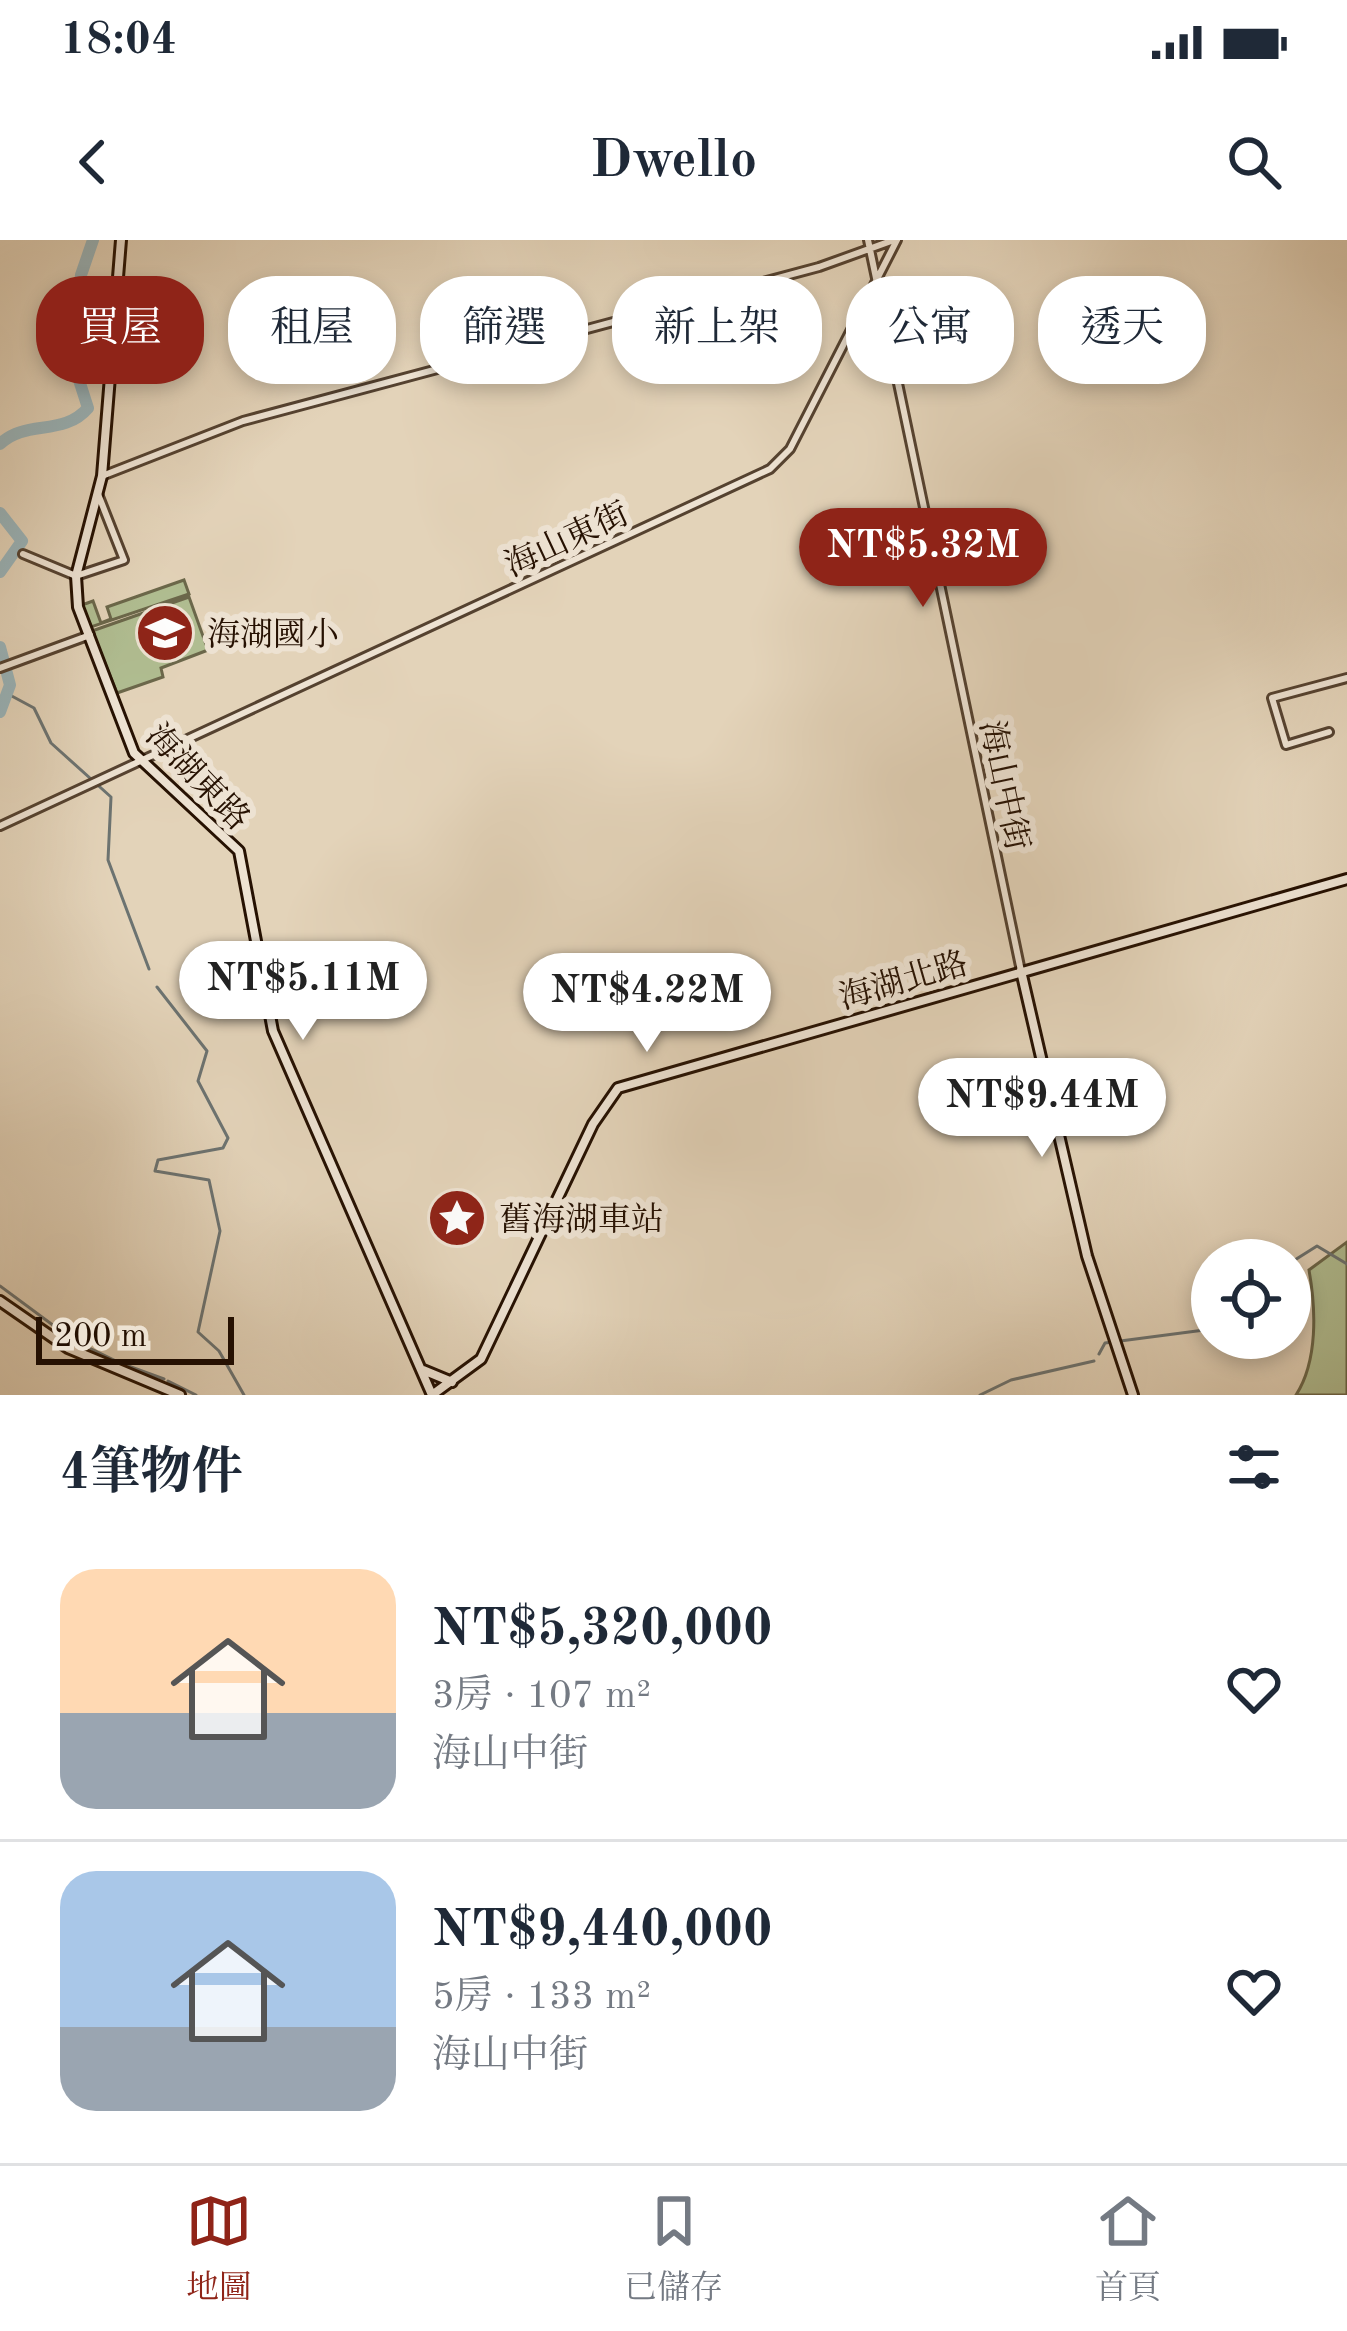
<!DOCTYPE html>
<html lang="zh-TW">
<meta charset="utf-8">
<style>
body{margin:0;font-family:"Old Standard TT","Noto Serif TC",serif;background:#f6f6f7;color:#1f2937;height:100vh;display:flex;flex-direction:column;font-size:45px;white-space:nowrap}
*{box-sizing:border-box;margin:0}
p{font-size:39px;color:#747a83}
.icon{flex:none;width:66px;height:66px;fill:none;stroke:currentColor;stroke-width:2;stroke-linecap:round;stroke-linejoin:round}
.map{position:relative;height:1155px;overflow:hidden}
.sheet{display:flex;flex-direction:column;background:#fff;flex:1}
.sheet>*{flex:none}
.guide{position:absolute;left:36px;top:36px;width:1275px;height:108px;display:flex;gap:24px}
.fabs{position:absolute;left:1191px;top:999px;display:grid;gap:24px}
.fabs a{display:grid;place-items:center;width:120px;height:120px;border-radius:50%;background:#fff;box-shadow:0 6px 18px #0003;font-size:60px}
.scale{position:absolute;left:36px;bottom:30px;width:198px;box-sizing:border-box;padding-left:12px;border:6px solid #261102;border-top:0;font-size:33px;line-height:42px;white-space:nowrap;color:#261102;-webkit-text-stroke:9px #ede2d2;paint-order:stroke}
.price{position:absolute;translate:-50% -102px;padding:0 27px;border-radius:42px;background:#fff;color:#222;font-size:39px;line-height:78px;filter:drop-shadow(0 3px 6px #0008)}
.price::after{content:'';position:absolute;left:50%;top:72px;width:36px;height:27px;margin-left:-18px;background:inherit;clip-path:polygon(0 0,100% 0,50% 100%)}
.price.current{background:#8f2418;color:#fff}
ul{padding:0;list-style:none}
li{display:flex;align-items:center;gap:36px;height:300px;padding:0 60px}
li+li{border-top:3px solid #e0e1e3}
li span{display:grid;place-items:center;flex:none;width:336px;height:240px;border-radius:36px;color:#555}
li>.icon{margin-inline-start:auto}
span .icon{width:144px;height:144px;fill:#fffc;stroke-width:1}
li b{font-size:51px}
h2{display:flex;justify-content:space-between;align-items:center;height:144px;padding:0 60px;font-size:51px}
.tag{padding:0 42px;border-radius:48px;background:#fff;box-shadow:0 6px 18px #0003;font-size:42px;line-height:108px}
.tag.current{background:#8f2418;color:#fff}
.status{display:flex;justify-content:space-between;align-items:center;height:84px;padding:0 60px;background:#fff;direction:ltr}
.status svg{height:33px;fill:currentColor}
header{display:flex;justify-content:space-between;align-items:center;height:156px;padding:0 60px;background:#fff;font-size:54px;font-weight:700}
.tabs{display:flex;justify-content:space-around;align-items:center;height:168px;border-top:3px solid #e0e1e3;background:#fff;font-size:33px;color:#747a83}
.tabs a{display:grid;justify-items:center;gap:6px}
.tabs .current{color:#8f2418}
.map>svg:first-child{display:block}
</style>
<div class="status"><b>18:04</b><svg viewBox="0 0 49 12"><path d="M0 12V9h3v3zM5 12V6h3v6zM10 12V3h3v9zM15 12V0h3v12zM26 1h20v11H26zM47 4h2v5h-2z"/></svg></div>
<header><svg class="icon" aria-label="back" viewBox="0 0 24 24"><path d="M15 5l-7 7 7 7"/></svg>Dwello<svg class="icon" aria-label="search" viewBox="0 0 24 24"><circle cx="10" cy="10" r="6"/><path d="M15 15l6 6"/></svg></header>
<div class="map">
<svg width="1347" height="1155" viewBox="0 0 1347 1155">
<rect width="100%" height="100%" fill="#e3d3b9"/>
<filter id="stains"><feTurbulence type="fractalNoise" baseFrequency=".00167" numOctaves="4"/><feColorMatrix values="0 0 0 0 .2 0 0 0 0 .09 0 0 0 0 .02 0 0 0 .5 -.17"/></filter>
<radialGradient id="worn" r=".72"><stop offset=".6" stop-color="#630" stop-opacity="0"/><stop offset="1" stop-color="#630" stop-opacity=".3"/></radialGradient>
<path fill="#b0bd91" stroke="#6b674a" stroke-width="3" d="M184 340 189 354 91 387 82 365 93 361 101 383 111 379 107 367Z
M189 357 208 410 161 428 163 437 117 453 92 391Z
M1347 1002V1155H1296C1318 1121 1316 1069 1309 1030Z"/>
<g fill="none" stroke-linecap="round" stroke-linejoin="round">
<path stroke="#6c7371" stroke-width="3" d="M8 454 34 468 51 503 111 557 108 620 149 729
M157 747 207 811 198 841 228 898 223 908 158 920 155 931 209 940 220 991 198 1092 219 1111 244 1155
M1290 1023 1317 1006 1347 1024
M0 1046 73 1100 116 1121
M1099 1114 1105 1103 1212 1089
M120 1123 164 1139
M168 1141 196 1155
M980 1155 1011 1140 1094 1121"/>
<path stroke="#9ab5bb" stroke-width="12" d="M0 204C26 179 63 197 88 168L71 115 81 35 93 0
M0 273 22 301 0 332
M0 407 10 445 0 472"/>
<defs>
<path id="street" d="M868 0 1021 731
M102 236 243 181 819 27 894 0
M23 314 76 336 124 320 98 254
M0 428 90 395
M1329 492 1286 505 1272 458 1347 438
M0 586 770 229 790 209 897 0"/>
<path id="secondary" d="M121 0 102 236 76 336 78 367 134 513 239 611 273 791 432 1155
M1021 731 1087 1016 1133 1155
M0 1061 68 1108 180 1155
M423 1130 452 1142
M432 1155 481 1119 593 884 618 848 1347 639"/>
</defs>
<use href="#street" stroke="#554230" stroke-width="12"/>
<use href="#secondary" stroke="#261102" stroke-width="14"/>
<use href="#street" stroke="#ede2d2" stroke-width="6"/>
<use href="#secondary" stroke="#ede2d2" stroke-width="8"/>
</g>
<defs>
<symbol id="school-disc" viewBox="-11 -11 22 22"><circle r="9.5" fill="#8f2418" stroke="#ede2d2"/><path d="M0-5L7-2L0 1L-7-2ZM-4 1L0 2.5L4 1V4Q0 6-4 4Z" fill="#fff"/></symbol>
<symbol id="sight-disc" viewBox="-11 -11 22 22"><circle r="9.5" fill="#8f2418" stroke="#ede2d2"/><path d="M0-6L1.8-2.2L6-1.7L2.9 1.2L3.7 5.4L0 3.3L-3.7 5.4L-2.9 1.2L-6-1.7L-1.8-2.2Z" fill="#fff"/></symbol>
</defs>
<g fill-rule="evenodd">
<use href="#school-disc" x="132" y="360" width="66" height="66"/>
<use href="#sight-disc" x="424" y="945" width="66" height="66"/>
</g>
<g text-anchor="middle" stroke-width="12" stroke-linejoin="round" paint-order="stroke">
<g font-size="33" fill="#261102" stroke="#ede2d2">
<text transform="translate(566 298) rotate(-25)" y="12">海山東街</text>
<text transform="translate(199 536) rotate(46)" y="12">海湖東路</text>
<text transform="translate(1006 545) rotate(78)" y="12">海山中街</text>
<text transform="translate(903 739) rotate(-16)" y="12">海湖北路</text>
</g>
<g font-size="33" fill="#261102" stroke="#ede2d2" text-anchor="start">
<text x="207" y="405">海湖國小</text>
<text x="499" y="990">舊海湖車站</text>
</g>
</g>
<rect width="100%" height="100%" filter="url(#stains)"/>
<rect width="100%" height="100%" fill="url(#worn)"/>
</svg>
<div class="fabs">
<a><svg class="icon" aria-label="locate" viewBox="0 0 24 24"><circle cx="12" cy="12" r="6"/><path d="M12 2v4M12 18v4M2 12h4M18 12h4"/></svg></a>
</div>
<div class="scale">200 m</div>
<b class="price current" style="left:923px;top:370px">NT$5.32M</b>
<b class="price" style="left:303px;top:803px">NT$5.11M</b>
<b class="price" style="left:647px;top:815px">NT$4.22M</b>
<b class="price" style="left:1042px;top:920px">NT$9.44M</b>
<div class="guide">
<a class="tag current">買屋</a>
<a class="tag">租屋</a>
<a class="tag">篩選</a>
<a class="tag">新上架</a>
<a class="tag">公寓</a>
<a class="tag">透天</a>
</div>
</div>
<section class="sheet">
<h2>4筆物件<svg class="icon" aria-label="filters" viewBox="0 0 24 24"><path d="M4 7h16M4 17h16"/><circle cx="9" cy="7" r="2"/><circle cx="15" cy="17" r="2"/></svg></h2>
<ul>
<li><span style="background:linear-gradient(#ffd9b3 60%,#9aa5b1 0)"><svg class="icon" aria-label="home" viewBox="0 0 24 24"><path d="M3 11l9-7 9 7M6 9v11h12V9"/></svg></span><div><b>NT$5,320,000</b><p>3房 · 107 m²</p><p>海山中街</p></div><svg class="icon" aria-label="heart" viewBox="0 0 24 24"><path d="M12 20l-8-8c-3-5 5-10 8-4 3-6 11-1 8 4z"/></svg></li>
<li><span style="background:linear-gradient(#a9c7e8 65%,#9aa5b1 0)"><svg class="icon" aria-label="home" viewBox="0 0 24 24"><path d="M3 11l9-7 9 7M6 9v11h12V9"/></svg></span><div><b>NT$9,440,000</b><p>5房 · 133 m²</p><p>海山中街</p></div><svg class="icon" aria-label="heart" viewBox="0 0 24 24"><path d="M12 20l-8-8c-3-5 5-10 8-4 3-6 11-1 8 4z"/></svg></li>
</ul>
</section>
<nav class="tabs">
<a class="current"><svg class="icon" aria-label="map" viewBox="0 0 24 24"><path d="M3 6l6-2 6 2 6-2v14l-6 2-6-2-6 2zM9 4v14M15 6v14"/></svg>地圖</a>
<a><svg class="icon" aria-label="saved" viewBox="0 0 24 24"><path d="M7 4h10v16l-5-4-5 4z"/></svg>已儲存</a>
<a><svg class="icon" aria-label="home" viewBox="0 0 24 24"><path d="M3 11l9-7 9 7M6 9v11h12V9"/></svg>首頁</a>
</nav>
